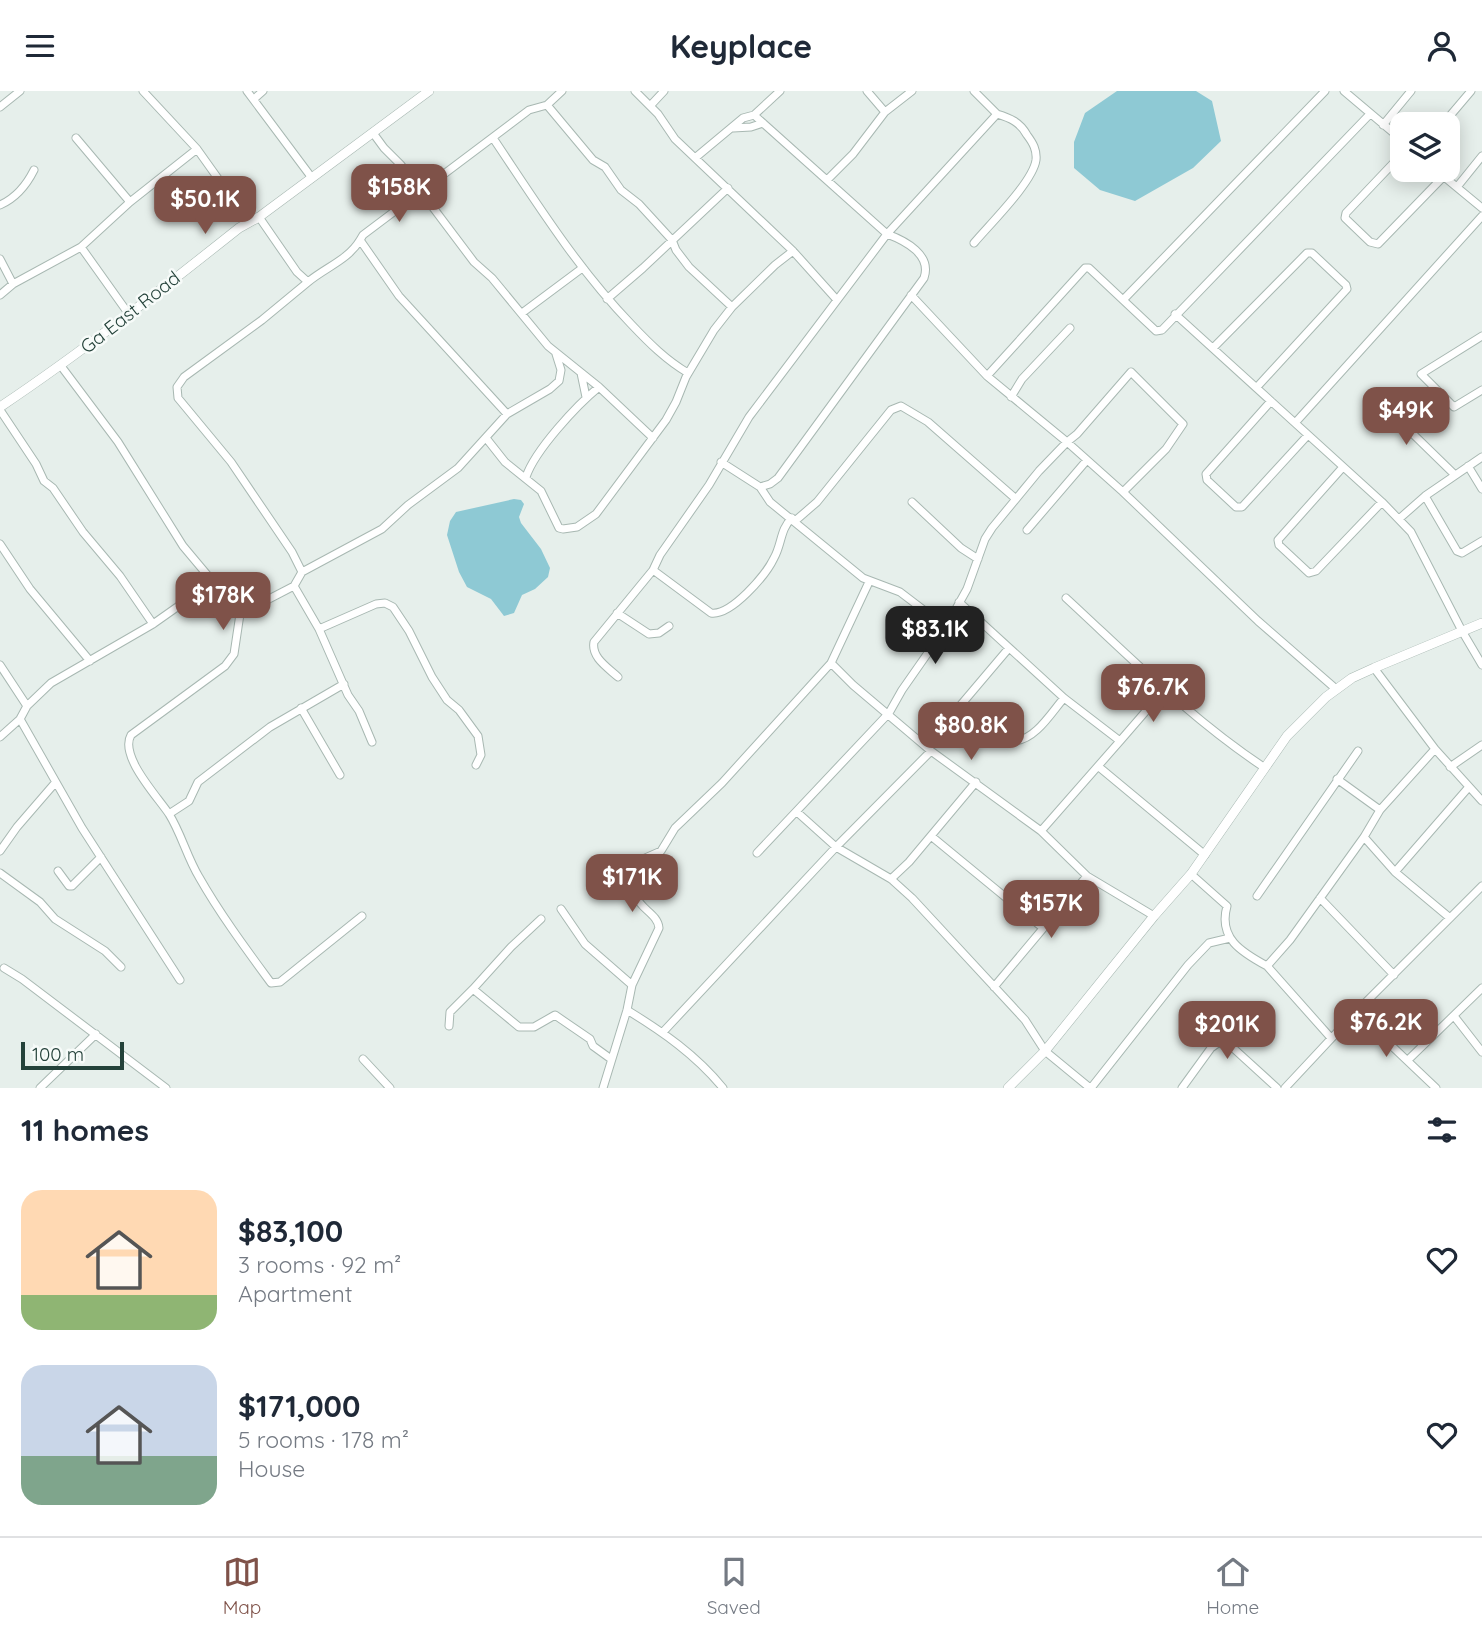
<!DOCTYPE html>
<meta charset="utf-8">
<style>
body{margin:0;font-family:Quicksand,sans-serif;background:#f6f6f7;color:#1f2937;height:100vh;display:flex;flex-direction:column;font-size:26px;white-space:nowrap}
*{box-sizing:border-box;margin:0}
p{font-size:23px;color:#747a83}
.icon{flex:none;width:38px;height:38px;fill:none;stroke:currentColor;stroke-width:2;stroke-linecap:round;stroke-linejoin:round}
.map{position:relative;height:997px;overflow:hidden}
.drawer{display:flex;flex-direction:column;background:#fff;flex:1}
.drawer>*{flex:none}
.buttons{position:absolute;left:1390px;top:21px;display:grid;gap:14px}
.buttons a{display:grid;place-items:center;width:70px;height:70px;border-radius:14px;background:#fff;box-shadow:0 4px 18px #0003;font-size:35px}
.scale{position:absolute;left:21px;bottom:18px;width:103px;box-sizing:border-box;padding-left:7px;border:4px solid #24423a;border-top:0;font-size:19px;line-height:24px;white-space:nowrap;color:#24423a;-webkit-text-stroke:5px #f7fbf9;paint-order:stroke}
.price{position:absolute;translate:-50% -60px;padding:0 16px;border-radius:14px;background:#7f5249;color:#fff;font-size:23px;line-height:46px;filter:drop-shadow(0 2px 4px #0008)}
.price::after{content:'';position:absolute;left:50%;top:42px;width:21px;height:16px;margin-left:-10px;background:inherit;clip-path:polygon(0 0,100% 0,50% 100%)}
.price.selected{background:#222;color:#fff}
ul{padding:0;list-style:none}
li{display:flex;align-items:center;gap:21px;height:175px;padding:0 21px}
li span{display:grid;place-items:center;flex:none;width:196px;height:140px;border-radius:21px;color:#555}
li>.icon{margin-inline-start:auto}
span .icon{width:84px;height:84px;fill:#fffc;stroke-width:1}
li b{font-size:30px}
h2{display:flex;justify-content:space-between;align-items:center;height:84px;padding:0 21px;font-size:30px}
header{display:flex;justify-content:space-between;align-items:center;height:91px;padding:0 21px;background:#fff;font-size:32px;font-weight:700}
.tabs{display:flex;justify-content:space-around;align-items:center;height:98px;border-top:2px solid #e0e1e3;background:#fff;font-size:19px;color:#747a83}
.tabs a{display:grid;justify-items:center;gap:4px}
.tabs .selected{color:#7f5249}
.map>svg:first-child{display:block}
</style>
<header><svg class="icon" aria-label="menu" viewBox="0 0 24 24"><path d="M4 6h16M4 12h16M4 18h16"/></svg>Keyplace<svg class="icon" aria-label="person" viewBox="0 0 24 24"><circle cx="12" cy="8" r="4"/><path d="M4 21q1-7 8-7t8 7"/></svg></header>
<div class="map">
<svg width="1482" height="997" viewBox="0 0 1482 997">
<rect width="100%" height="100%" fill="#e6efeb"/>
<path fill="#8ec9d4" d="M1117 0H1196L1212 10 1221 50 1193 77 1135 110 1100 99 1074 77V51L1085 22Z
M514 408 521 409 524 413 519 426 521 432 541 458 550 477 548 486 535 498 522 504 514 522 504 525 491 508 467 496 459 481 447 444 450 430 456 421Z"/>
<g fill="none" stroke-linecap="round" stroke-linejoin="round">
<defs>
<path id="minor" d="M143 0 197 58 249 131
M247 0 312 87
M562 0 547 14 593 69 605 76 621 99 639 113 672 149 676 159 689 176 732 216
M635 0 658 23 675 48 793 160 837 209
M867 0 885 21
M1344 0 1402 49
M254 8 263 0
M650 15 664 0
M0 16 20 0
M1443 33 1471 0
M1383 34 1411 0
M733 37 751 36 763 32
M373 42 384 57 401 74 474 171 492 187 548 255 599 296 653 347
M76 47 130 111
M493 47C536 111 577 177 631 233 649 252 666 269 688 282
M1402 63 1346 122 1345 127 1370 151 1378 153 1444 85
M695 67 743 27 754 24 780 0
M1436 79 1482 117
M827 89 853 63 885 21 912 0
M1457 96 1482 65
M0 114C16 107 26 95 34 79
M259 126 297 181 308 191C326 176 348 169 360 149L399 205 507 323
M360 149 363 144 529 19 547 14
M974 152C989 134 1033 91 1036 69 1037 59 1033 52 1027 44 1020 31 1010 27 997 23
M81 156 130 111 197 58
M0 168 13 193 81 156 128 222
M0 204 13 193
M911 204 987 285 1067 351 1123 401 1258 530 1336 598
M607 208 643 177 728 97
M1123 209 1325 0
M522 222 581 178
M1175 223 1382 411 1411 441 1462 540 1482 574
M1482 245 1421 283 1454 316 1482 299
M1213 257 1307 162H1312L1346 194 1347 198 1257 296
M61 275 118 351 183 455 240 523 294 495 302 481 382 438 408 414 458 377 507 323 550 298 559 290 561 279 556 263
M581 282 586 306
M987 285 1085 177H1089L1156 240 1162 239 1370 23
M1011 306 1022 288 1070 237
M1376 307 1455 384
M1271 310 1206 383 1207 389 1236 416H1242L1308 344
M0 319 36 373 44 390 53 397 83 441 120 485 153 533
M1295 332 1482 125
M486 347 505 371 541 400 559 437 563 438 577 436 596 423 666 329 676 311 686 286 714 239 732 216 775 174 793 160
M721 371 760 396 770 411 863 487 900 501 946 536
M1468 375 1482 398
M1343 376 1278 449 1279 454 1309 482 1316 480 1382 411
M526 386C535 359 577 314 599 296
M760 396 770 393 778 387 924 187C932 164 906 150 887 143L997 23 974 0
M1425 405 1457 460 1462 462 1482 450
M912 411 961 457 978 468
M1399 428 1425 405 1482 366
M795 430 817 411 891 319 901 315 928 331 1016 408
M1027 439 1087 369
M0 453 30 498 90 570
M653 479 711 522C731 525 766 484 774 467 782 453 780 438 792 427
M302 481 292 461 231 371 178 307 177 296 184 286 262 229 308 191
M869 491 831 572 853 594 931 660 1041 740 1087 785 1154 825
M294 495 319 538 348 604 359 620 372 651
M1066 507C1130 566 1192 629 1265 677
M959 511 1064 607 1120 650 1041 740
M617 522 649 543 659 542 669 535
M240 523 234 563 225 575 131 644C119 665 157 705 169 723 181 742 187 766 199 786 220 823 246 858 271 892L280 891 362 825
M319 538 376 513 385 512 393 516 409 540 432 586 447 609 459 619 478 645 481 664 476 674
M0 574 27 615
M1374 577 1435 658 1482 710
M618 586C607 576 591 566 594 551L653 479 660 464 709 394 749 326 887 143 754 24
M301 617 340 684
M20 628 82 737 180 889
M998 636 1015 650C1036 648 1051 622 1064 607
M0 646 20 628 27 615 51 592 153 533 214 490
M1120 650 1165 598
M926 655 1009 557
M1099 676 1205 764
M1450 676 1482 654
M1337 688 1380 719
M797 721 836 756 891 788 912 807 1025 929 1045 960 1090 997
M169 723 189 710 198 691 270 636 344 593
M931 745 1043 837
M1364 746 1395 781 1450 827
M0 760 17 736 55 692
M757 762 889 622 902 599 946 536 967 498 985 448 992 437 1039 380 1067 351 1077 343 1131 281 1183 333 1166 358 1123 401
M58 780 69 795H72L101 766
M1395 781 1468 697
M0 782 40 811 55 828 105 860 121 876
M1191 783 1227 815C1218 847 1241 861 1267 875
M891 788 909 771 976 691
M1257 805 1358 660
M1320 807 1394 884
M561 818 585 853 632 894
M4 877 22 888 166 997
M994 896 1087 785
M473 898 511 856 541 828
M627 919C663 941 696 964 723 997
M1356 921 1436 997
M1454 925 1482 961
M449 935 450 921 473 898 519 936H534L555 924 590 948 593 955 611 968
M663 941 836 756 931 660
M1331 947 1267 875 1290 849 1364 746 1380 719 1435 658
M363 968 390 997
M1408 969 1482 897
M40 997 96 943
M603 997 627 919 632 894 659 837C658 823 640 818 636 805 633 796 634 780 636 771L661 760 675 737 722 692 831 572
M1091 997 1188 874 1209 852 1230 847
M1182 997 1211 957 1218 952 1232 956 1277 997
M1285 997 1356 921 1482 795"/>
<path id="tertiary" d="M0 316C82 261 161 199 239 137L259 126 429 0
M1008 997 1045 960 1154 825 1191 783 1287 645 1326 606 1352 587 1374 577 1482 532"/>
</defs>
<use href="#minor" stroke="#a8b8b2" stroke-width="9"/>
<use href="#tertiary" stroke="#a8b8b2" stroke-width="10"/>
<use href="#minor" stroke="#fff" stroke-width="7"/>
<use href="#tertiary" stroke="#fff" stroke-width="9"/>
</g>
<g text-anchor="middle" stroke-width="5" stroke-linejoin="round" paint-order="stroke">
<g font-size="19" fill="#24423a" stroke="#f7fbf9">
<text transform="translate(130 221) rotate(-38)" y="7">Ga East Road</text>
</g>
</g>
</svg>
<div class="buttons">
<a><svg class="icon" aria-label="layers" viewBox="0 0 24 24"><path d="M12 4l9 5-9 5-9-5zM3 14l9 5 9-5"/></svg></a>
</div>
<div class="scale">100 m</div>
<b class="price" style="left:399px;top:133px">$158K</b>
<b class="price" style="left:205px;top:145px">$50.1K</b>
<b class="price" style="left:1406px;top:356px">$49K</b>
<b class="price" style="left:223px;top:541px">$178K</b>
<b class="price selected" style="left:935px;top:575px">$83.1K</b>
<b class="price" style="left:1153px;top:633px">$76.7K</b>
<b class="price" style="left:971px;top:671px">$80.8K</b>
<b class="price" style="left:632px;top:823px">$171K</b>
<b class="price" style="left:1051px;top:849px">$157K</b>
<b class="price" style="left:1386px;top:968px">$76.2K</b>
<b class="price" style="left:1227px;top:970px">$201K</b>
</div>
<section class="drawer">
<h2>11 homes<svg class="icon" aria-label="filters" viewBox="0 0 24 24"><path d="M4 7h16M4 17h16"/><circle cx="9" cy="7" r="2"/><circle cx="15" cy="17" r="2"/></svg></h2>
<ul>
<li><span style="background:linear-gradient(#ffd9b3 75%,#8fb573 0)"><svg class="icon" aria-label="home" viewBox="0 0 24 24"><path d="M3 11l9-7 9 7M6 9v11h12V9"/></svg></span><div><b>$83,100</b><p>3 rooms · 92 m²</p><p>Apartment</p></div><svg class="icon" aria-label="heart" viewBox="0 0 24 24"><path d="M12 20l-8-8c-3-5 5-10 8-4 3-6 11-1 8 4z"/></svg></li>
<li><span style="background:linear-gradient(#c9d6e8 65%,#7fa58c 0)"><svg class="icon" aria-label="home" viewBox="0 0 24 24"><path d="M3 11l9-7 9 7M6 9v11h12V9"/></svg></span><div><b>$171,000</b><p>5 rooms · 178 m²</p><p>House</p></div><svg class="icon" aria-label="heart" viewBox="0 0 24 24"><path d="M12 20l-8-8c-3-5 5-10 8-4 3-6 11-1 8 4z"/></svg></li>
</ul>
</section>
<nav class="tabs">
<a class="selected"><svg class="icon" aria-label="map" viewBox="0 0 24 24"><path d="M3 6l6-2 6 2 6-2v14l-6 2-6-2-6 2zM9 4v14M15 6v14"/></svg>Map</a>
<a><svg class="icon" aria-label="saved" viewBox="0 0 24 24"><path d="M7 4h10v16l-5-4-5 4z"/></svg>Saved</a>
<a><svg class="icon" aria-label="home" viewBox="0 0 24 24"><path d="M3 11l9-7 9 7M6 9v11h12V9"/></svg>Home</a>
</nav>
